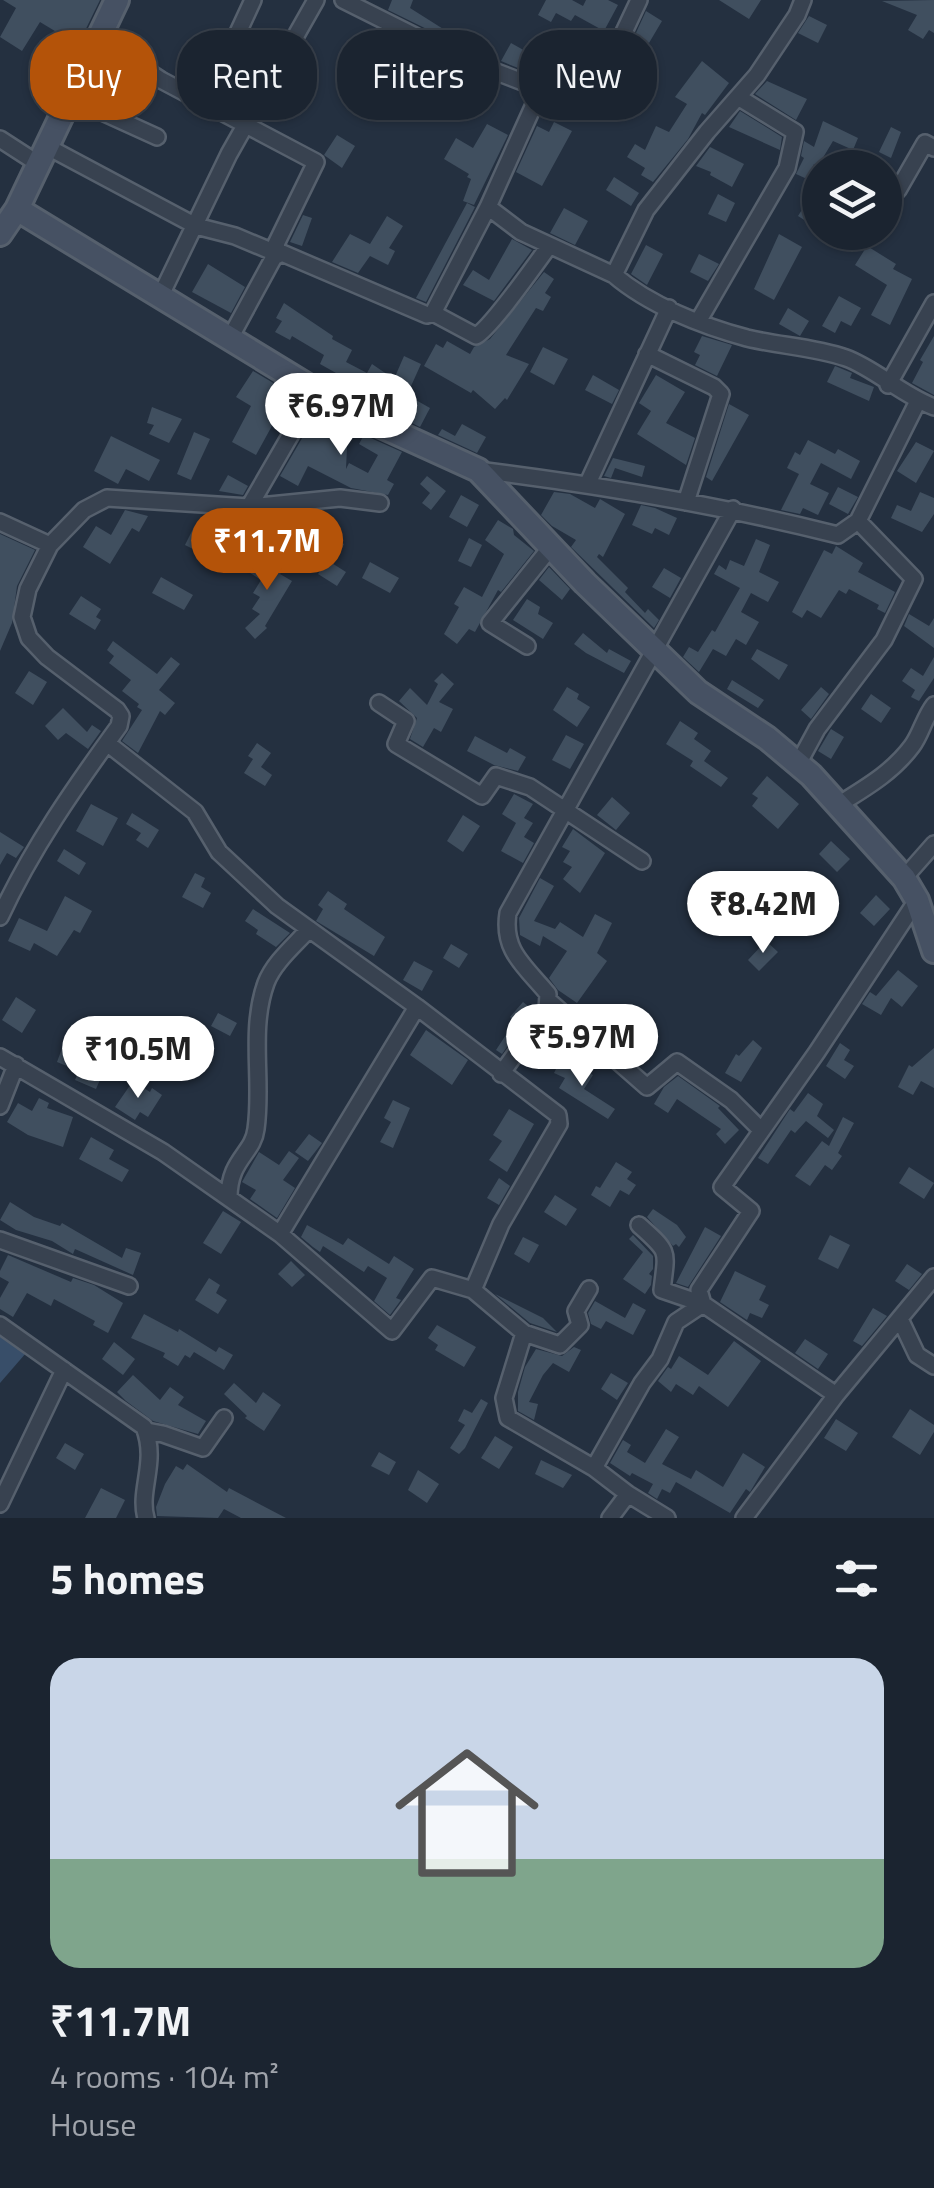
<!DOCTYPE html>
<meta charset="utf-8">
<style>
body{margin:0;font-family:"Titillium Web",sans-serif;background:#28303c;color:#f1f3f6;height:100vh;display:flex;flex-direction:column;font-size:38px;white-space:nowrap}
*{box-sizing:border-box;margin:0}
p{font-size:32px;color:#a0a4ab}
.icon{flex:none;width:55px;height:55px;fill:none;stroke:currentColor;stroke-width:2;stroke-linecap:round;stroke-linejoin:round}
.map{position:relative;height:1518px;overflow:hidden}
.sheet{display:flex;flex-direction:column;background:#1b2430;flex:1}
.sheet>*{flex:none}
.hud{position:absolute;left:30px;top:30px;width:875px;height:90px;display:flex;gap:20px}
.controls{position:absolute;left:802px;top:150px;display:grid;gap:20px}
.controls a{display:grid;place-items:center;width:100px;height:100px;border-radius:50%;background:#1b2430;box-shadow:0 2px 8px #0004,0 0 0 2px #39414c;font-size:50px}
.price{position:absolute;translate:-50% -85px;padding:0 22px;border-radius:35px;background:#fff;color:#222;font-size:32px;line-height:65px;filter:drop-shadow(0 2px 5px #0008)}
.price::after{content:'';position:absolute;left:50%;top:60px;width:30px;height:22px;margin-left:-15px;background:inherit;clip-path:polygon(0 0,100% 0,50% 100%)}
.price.active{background:#b45309;color:#fff}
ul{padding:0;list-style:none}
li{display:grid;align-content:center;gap:20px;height:530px;padding:0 50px}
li+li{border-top:2px solid #39414c}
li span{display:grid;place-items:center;height:310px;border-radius:30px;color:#555}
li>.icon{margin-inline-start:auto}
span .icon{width:180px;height:180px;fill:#fffc;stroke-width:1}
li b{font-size:42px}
h2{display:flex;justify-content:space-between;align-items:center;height:120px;padding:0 50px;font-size:42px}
.chip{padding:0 35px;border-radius:40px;background:#1b2430;box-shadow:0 2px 8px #0004,0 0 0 2px #39414c;font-size:35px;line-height:90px}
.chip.active{background:#b45309;color:#fff}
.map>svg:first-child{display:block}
</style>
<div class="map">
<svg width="934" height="1518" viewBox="0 0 934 1518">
<rect width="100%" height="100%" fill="#243040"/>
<path fill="#384e69" d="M0 1336 26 1353 0 1383Z"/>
<path fill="#404f5f" d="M3 0H100L78 45 40 22 22 51 0 37 16 8Z
M392 0H413L410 8 448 32 445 38 388 10Z
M546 0H572L583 6 586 0H608L618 5 604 31 575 15 571 21 556 13 551 22 538 15Z
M719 0H761L749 19Z
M934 0V33L929 30 923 39 908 30 917 15 882 1Z
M646 11 662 21 649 43 635 35Z
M809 16 827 25 818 43 798 33Z
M511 43 527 52 518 68 501 61Z
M702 61 729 83 705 115 702 113 688 139 653 182 641 175 645 168 627 157 635 144 645 150 656 126 669 132 687 104 675 97Z
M560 67 586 81 576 99 550 85Z
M767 81 807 99 796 120 755 94Z
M740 111 782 137 780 150 729 127Z
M823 121 858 138 853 150 833 141 818 166 814 164 807 179 796 174 804 158 801 156 804 141 814 147Z
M554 122 572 131 542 186 516 172 537 126 549 132Z
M487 124 508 135 474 205 463 201 471 179 467 177 469 174 444 159 456 138 473 148Z
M891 127 901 132 891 158 879 152Z
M337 135 355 146 342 168 324 155Z
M710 147 744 164 732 187 710 175 711 172 696 166Z
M614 177 639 193 631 206 606 190Z
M718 194 735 203 726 222 708 214Z
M812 194 820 199V230L798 216Z
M467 203 475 207 426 302 416 298Z
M564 208 588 221 575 245 550 233Z
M303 215 312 218 302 246 290 242Z
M387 216 403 226 389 248 395 251 388 265 370 256 358 273 332 262 350 234 370 244Z
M779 234 802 247 774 300 754 289Z
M512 239 532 250 494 301 463 285 473 270 489 280Z
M646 245 663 254 647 285 631 274Z
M867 246 896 264 893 269 912 279 890 325 871 315 887 285 855 265Z
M699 254 719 264 708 281 690 272Z
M208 264 245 287 231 313 192 292Z
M544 272 554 279 545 293 551 297 543 311 536 308 506 355 529 364 507 400 505 398 495 409 473 390 471 393 424 366 436 344 443 348 447 341 470 354 474 347 490 339Z
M839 296 861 308 851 326 841 321 835 333 822 326Z
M284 303 333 336 332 339 352 350 346 362 367 373 372 364 394 379 404 356 421 364 407 395 430 408 420 427 348 392 352 382 320 364 324 355 292 336 290 340 275 332 282 321 276 318Z
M788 308 809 321 800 336 779 324Z
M702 336 732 345 717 376 695 365 700 355 694 352Z
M934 336V395L912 383 923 362 920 360Z
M543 347 568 359 554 385 530 372Z
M835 366 852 373 850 378 874 387 869 401 827 382Z
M253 371 290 393 256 455 232 442 251 406 236 397Z
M593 375 619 390 612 404 585 390Z
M656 375 685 392 666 423 695 438 686 465 637 434 651 411 639 403Z
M729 404 749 415 712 481 706 477Z
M152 407 182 419 169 443 149 434 154 425 147 423Z
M315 416 334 425V419L348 426 346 469 349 463 368 473 378 455 359 444 364 435 402 452 387 480 394 484 388 495 351 488 308 466 298 486 280 476Z
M462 424 486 437 477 453 438 435 442 429 455 436Z
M194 432 210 439 191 480 177 474Z
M111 436 160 460 149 481 126 469 118 484 94 471Z
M808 440 835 454 838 449 860 461 851 479 821 463 810 484 829 493 818 515 803 508 800 514 781 510 799 474 787 468 795 452 800 455Z
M916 442 934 451 916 483 897 471Z
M613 458 645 466 642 477 615 468 611 478 604 476Z
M228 475 248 486 243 495 219 491Z
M427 476 446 491 431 510 422 503 430 493 420 484Z
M838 487 858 497 848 514 829 504Z
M554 492 570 494 595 508 600 499 625 514 603 557 599 554 597 557 628 588 625 592 645 613 648 609 659 620 654 628 571 547 576 540 552 526 541 515Z
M920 492 934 498V514L922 532 891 518 897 505 911 511Z
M461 495 479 505 467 527 449 517Z
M641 505 655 508 677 518 669 535 655 528 652 534 632 525Z
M125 510 148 516 139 532 132 528 110 564 83 547 96 526 111 535Z
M498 520 513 529 514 535 534 551 501 592 498 590 475 632 469 629 457 644 444 634 459 607 454 604 464 587 482 597 504 554 485 540Z
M195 525 221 538 211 558 185 545Z
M0 534 35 550 17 586 12 623 0 651Z
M327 535 344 544 336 560 318 550Z
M469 538 482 545 471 567 458 561Z
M756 539 770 545 759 572 779 582 768 602 751 593 741 612 759 622 746 645 736 639 726 656 713 649 699 672 683 657 689 647 698 652 712 630 715 632 740 588 714 574 719 565 726 570 730 560 744 566Z
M836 546 863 563 858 572 895 592 885 613 877 609 879 605 849 589 846 594 839 590 821 618 807 610 802 618 792 612 824 550 832 554Z
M251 558 271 568 278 559 287 565 280 574 292 581 265 626 267 628 255 639 245 628 260 614 252 609 260 597 253 593 261 580 244 569Z
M327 560 346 572 337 586 318 574Z
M370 562 399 578 390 593 362 578Z
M549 567 570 589 562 600 539 580Z
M664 568 681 578 670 598 652 587Z
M161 577 193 595 184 610 152 593Z
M81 596 101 609 96 617 101 620 95 630 69 614Z
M527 599 540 607 538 614 553 623 543 639 513 620Z
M909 614 929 626 934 618V648L904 626Z
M583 633 607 653 609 649 631 661 624 673 586 653 574 644Z
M113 641 157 674 171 657 180 664 159 690 175 703 165 715 160 711 138 753 122 741 142 710 137 707 139 704 122 691 131 680 109 663 114 656 107 650Z
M757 649 788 665 779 680 751 659Z
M934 657V678L919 701 911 697 915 690 902 681 911 668 923 676Z
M29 671 47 682 33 705 15 693Z
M442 673 454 684 439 702 453 709 441 732 434 728 423 747 410 739 417 718 399 701 410 688 427 705 438 684 434 681Z
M732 680 764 700 758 708 727 689Z
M567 687 579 694 577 699 590 707 577 727 553 710Z
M821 687 829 694 811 719 801 710Z
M871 694 891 708 881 723 861 709Z
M63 708 87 732 92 725 101 731 88 749 66 733 58 740 45 726Z
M680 721 698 733 694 739 711 751 704 761 728 778 721 787 690 766 693 761 666 744Z
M831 729 844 737 831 759 818 751Z
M566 735 584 744 570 769 552 760Z
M475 736 507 753 510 748 526 757 518 771 494 765 467 751Z
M257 743 271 753 261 767 272 775 265 786 244 773 253 759 248 756Z
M767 776 799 804 778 829 752 806 758 798 752 794Z
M514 794 533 804 524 818 533 823 524 837 534 843 523 863 501 851 516 823 502 814Z
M612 797 630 813 616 830 597 815Z
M91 804 118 818 103 846 76 831Z
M132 813 159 830 148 848 136 840 141 833 126 824Z
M463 815 480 826 463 852 447 841Z
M573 829 605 853 580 893 563 879 572 867 563 862 570 851 562 847Z
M0 832 24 847 16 858 7 853 0 865Z
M831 841 850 859 837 872 819 854Z
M64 849 86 863 79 875 57 861Z
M195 873 205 878 201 887 211 893 203 908 182 897Z
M761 876 778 893 766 905 751 890Z
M540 878 554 886 534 921 555 929 560 922 583 937 595 914 612 923 597 953 607 961 577 1003 558 990 549 978 567 951 543 936 540 946 520 935 519 918Z
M328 891 347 904 344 909 385 937 374 956 316 921 323 909 318 905Z
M876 895 890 909 874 926 860 913Z
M65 896 92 911 80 933 74 930 57 956 34 943 30 951 8 941 19 918 47 931Z
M253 909 290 933 276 947 256 934 258 930 245 921Z
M766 941 778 952 759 971 748 960Z
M451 944 468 954 459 968 443 958Z
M414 961 433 971 422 991 403 980Z
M898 970 918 986 902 1007 891 998 881 1015 862 1004 870 992 876 996Z
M16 997 36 1010 22 1033 2 1020Z
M523 1002 533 1010 502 1054 496 1050 515 1021 510 1017Z
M218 1013 237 1023 230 1036 211 1026Z
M426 1030 468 1060 452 1085 410 1055Z
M91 1038 114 1047 96 1089 75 1080 79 1071 57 1062 64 1043 85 1052Z
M753 1040 762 1048 741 1082 725 1073 736 1054 739 1056Z
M840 1043 850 1050 844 1060 854 1066 845 1079 826 1066Z
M934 1048V1088L921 1081 913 1095 898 1087 909 1065 912 1067Z
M559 1063 571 1069 574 1063 593 1075 584 1089 615 1109 608 1119 559 1088 565 1078 554 1073Z
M678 1076 720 1106 718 1108 739 1130 725 1144 716 1134 721 1129 677 1099 668 1113 654 1104 664 1087Z
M133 1081 150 1092 152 1088 162 1095 148 1117 140 1112 135 1120 115 1107Z
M808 1093 823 1104 817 1116 834 1130 828 1138 806 1121 795 1133 791 1130 768 1164 758 1158 790 1109 794 1112Z
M39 1098 49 1103 47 1108 73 1117 63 1147 28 1135 7 1122 18 1103 32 1111Z
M393 1100 410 1108 393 1148 380 1142 391 1122 384 1118Z
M509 1109 534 1124 507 1172 489 1160 502 1141 493 1135Z
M843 1117 854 1123 838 1153 842 1156 832 1170 825 1165 810 1186 795 1176 822 1141 829 1146Z
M309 1134 322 1143 308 1161 295 1152Z
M91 1137 114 1150 109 1159 129 1170 122 1182 79 1159Z
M289 1151 299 1158 283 1180 295 1188 277 1218 250 1199 256 1190 242 1182 259 1152 279 1165Z
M616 1162 632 1172 627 1179 636 1185 629 1195 620 1190 610 1207 591 1195 596 1186 600 1188Z
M909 1167 934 1183 924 1199 899 1183Z
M499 1178 510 1186 499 1205 487 1198Z
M555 1195 577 1209 566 1226 544 1212Z
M10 1202 34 1217 60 1226 62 1223 122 1258 126 1248 141 1253 133 1275 75 1249 73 1254 52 1241 16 1230 0 1220Z
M653 1209 677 1225 686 1237 679 1247 676 1244 673 1246 647 1217Z
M223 1211 241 1222 221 1254 203 1243Z
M307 1225 343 1245 348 1238 389 1264 394 1256 414 1269 396 1298 401 1300 390 1315 374 1301 387 1278 368 1266 364 1272 323 1246 320 1252 313 1247 301 1237Z
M705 1227 721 1236 688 1287 676 1283Z
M633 1235 653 1256V1269L649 1274 652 1276 651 1285 645 1294 623 1279 643 1252 629 1239Z
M830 1235 850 1245 838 1269 818 1259Z
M523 1237 539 1245 529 1263 514 1254Z
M8 1255 71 1282 73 1278 94 1285 123 1303 108 1333 93 1325 95 1321 54 1299 51 1306 27 1293 13 1317 0 1309V1298L9 1282 0 1277V1271Z
M291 1261 305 1275 292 1287 278 1274Z
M907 1264 922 1274 909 1290 895 1281Z
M735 1271 766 1286 759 1300 769 1305 762 1318 750 1313 747 1320 720 1302Z
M209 1278 220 1285 216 1293 227 1300 218 1314 195 1300Z
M495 1294 543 1318 557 1332 530 1323Z
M595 1301 625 1318 633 1303 646 1310 633 1335 606 1321 601 1329 591 1324 588 1313Z
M873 1308 887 1316 862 1346 853 1341Z
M144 1314 178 1332 179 1329 216 1352 219 1347 233 1355 224 1370 194 1352 190 1358 185 1355 178 1366 163 1357 165 1353 131 1338Z
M437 1325 476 1347 464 1367 435 1350 438 1345 428 1338Z
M805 1339 828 1354 818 1369 795 1353Z
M734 1341 761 1361 728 1407 699 1386 693 1395 676 1384 671 1392 658 1381 668 1367 671 1369 679 1356 708 1375Z
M114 1342 135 1359 123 1375 102 1359Z
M574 1347 581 1350 569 1372 553 1363 543 1375 529 1402 538 1404 534 1420 518 1411V1392L525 1367 536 1349 562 1356Z
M611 1373 628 1383 617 1400 601 1389Z
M133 1375 160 1400 170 1387 184 1397 178 1405 206 1421 198 1434 153 1421 126 1401 117 1392Z
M234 1383 256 1403 263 1392 281 1405 264 1431 245 1418 247 1416 224 1394Z
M481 1399 488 1403 465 1448 459 1454 450 1448 465 1425 458 1421 464 1409 472 1413Z
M910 1409 934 1425V1432L920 1455 892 1437Z
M836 1419 858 1433 846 1451 824 1438Z
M666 1429 679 1437 662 1464 691 1479 696 1470 723 1487 743 1453 765 1467 750 1492 746 1489 730 1513 676 1482 670 1493 662 1489 657 1499 648 1493 653 1484 632 1473 630 1476 610 1463 623 1440 631 1445 627 1452 645 1463Z
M495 1436 513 1447 499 1469 481 1458Z
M65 1443 84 1454 75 1470 56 1458Z
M379 1452 396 1462 389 1475 371 1466Z
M541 1460 572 1475 563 1488 535 1474Z
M187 1464 227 1492 229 1488 286 1518H241L224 1509 218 1518 157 1516 156 1507 165 1484 176 1466 183 1470Z
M418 1470 439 1484 427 1503 408 1490Z
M101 1488 125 1500 116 1518H85Z"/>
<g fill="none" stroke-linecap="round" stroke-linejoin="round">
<defs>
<path id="minor" d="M803 0 797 15 757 75 707 132 646 210 614 275C649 305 702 326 747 338 780 346 814 347 846 358 874 368 902 395 934 407
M600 83 639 0
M69 97 157 137
M205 104 253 0
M0 139 37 163
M46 146 196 226 235 236 278 254 276 244 316 162 161 80 98 39
M885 199 890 192 898 190 925 143 934 148
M488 207 521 232 614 275
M858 238 862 232
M160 297 229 154 316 0
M433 313 476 336C491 328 535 265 549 246
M699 320 787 168 795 132 738 97
M229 340 274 257 282 253 427 315 433 313 488 207 537 98 533 86 455 56 343 0
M647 354 714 387 721 394 686 502
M888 385 934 303
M478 470C599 485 719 505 838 535L858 521 918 401
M588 483 669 308
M249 507 316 391
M0 522 50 545
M527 646 490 623 551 547
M379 703 406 721 396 744 482 796 496 776 530 787 642 861
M107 743 195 812 219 852 277 906 417 1007 558 1115 559 1124 501 1224 473 1290
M798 764 817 729 884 640 914 579 858 521
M838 805C865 788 892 773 912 746 921 734 924 718 934 705
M904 878 934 844
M0 917C32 848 74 788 119 726L121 716 117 710 47 657 29 638 22 617 28 589 50 545 84 510 107 498 249 507 340 498 380 503
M549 1001 647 1087 677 1062 731 1100 761 1130
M0 1057 163 1152 280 1234 392 1331 432 1278 473 1290 524 1333 504 1398 508 1418 594 1468 628 1494 667 1518
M501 1074 547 1010 548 994C525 966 502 951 508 913L733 509
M0 1106 16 1065
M229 1198C229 1159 253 1154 256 1129 263 1081 249 1030 266 983 274 962 295 945 309 929
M639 1225C670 1253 667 1249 662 1290L703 1304
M280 1234 417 1007
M0 1240 129 1286
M900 1319 917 1355 934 1366
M0 1325 144 1427C158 1462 138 1490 146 1518
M524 1333 560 1345 580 1325 576 1311 589 1289
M836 1395 703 1304 699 1290 751 1211 722 1187 817 1052 917 900
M147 1431 163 1434 203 1448 224 1418
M594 1468 642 1383 660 1359 676 1322 703 1304
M0 1504 64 1370
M610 1518 628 1494
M744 1518 836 1395 934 1277"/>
<path id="secondary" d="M17 209 316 391 366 419 478 470 585 583 698 692 767 738 811 775 904 878 917 900 934 951
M0 234 17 209 117 0"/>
</defs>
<use href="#minor" stroke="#56606d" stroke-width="20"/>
<use href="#secondary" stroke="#56606d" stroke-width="28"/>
<use href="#minor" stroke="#384250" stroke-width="15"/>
<use href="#secondary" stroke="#465163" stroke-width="22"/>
</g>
</svg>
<div class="controls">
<a><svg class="icon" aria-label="layers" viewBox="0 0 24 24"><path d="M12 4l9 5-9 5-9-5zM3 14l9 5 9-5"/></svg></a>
</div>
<b class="price" style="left:341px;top:458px">₹6.97M</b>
<b class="price active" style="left:267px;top:593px">₹11.7M</b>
<b class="price" style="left:763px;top:956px">₹8.42M</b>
<b class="price" style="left:582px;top:1089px">₹5.97M</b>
<b class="price" style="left:138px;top:1101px">₹10.5M</b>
<div class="hud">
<a class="chip active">Buy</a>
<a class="chip">Rent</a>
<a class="chip">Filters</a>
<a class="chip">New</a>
</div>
</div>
<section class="sheet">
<h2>5 homes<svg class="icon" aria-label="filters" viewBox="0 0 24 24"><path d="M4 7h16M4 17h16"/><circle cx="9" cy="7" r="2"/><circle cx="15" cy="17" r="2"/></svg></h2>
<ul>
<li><span style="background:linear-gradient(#c9d6e8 65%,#7fa58c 0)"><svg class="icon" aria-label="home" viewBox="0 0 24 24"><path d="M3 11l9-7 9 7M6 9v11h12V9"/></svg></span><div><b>₹11.7M</b><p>4 rooms · 104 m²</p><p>House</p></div></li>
</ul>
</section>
